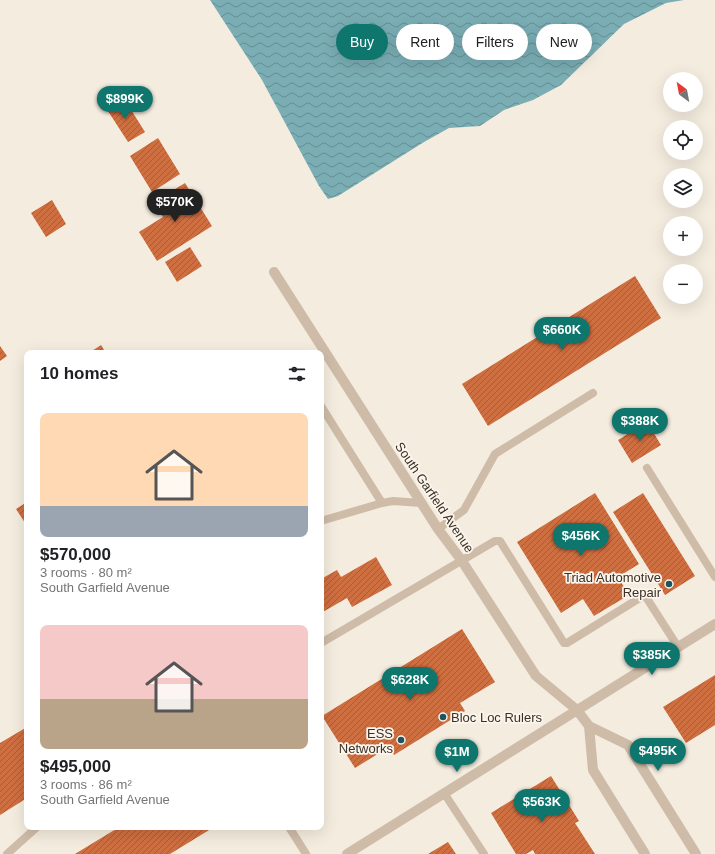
<!DOCTYPE html>
<meta charset="utf-8">
<style>
body{margin:0;font-family:Helvetica,sans-serif;background:#f6f6f6;color:#202124;height:100vh;display:flex;flex-direction:column;font-size:15px;white-space:nowrap}
*{box-sizing:border-box;margin:0}
p{font-size:13px;color:#757577}
.icon{flex:none;width:22px;height:22px;fill:none;stroke:currentColor;stroke-width:2;stroke-linecap:round;stroke-linejoin:round}
.map{position:relative;flex:1;overflow:hidden}
.details{position:absolute;left:24px;top:350px;width:300px;height:480px;display:flex;flex-direction:column;background:#fff;border-radius:8px;box-shadow:0 4px 16px #0002}
.details>*{flex:none}
.guide{position:absolute;left:336px;top:24px;width:319px;height:36px;display:flex;gap:8px}
.needle{width:26px;rotate:328deg}
.controls{position:absolute;left:663px;top:72px;display:grid;gap:8px}
.controls a{display:grid;place-items:center;width:40px;height:40px;border-radius:50%;background:#fff;box-shadow:0 4px 16px #0002;font-size:20px}
.price{position:absolute;translate:-50% -34px;padding:0 9px;border-radius:14px;background:#0f766e;color:#fff;font-size:13px;line-height:26px;filter:drop-shadow(0 1px 2px #0008)}
.price::after{content:'';position:absolute;left:50%;top:24px;width:12px;height:9px;margin-left:-6px;background:inherit;clip-path:polygon(0 0,100% 0,50% 100%)}
.price.selected{background:#222;color:#fff}
ul{padding:0;list-style:none}
li{display:grid;align-content:center;gap:8px;height:212px;padding:0 16px}
li span{display:grid;place-items:center;height:124px;border-radius:8px;color:#555}
li>.icon{margin-inline-start:auto}
span .icon{width:72px;height:72px;fill:#fffc;stroke-width:1}
li b{font-size:17px}
h2{display:flex;justify-content:space-between;align-items:center;height:48px;padding:0 16px;font-size:17px}
.tag{padding:0 14px;border-radius:18px;background:#fff;box-shadow:0 4px 16px #0002;font-size:14px;line-height:36px}
.tag.selected{background:#0f766e;color:#fff}
.map>svg:first-child{display:block}
</style>
<div class="map">
<svg width="715" height="854" viewBox="0 0 715 854">
<defs>
<pattern id="water-waves" width="16" height="10" patternUnits="userSpaceOnUse"><rect width="16" height="10" fill="#7aadb4"/><path d="M0 5q4-4 8 0t8 0" fill="none" stroke="#658d92"/></pattern>
<pattern id="building-hatch" width="6" height="6" patternUnits="userSpaceOnUse"><rect width="6" height="6" fill="#ce6f42"/><path d="M-1 1l2-2M0 6l6-6M5 7l2-2" fill="none" stroke="#a85c37"/></pattern>
</defs>
<rect width="100%" height="100%" fill="#f4ecde"/>
<path fill="url(#water-waves)" d="M210 0H684L666 3 624 24 561 85 533 100 504 110 480 126 449 128 424 142 338 196 328 199 319 186 262 80Z"/>
<path fill="url(#building-hatch)" d="M123 97 145 132 128 142 106 108Z
M158 138 180 174 152 192 130 156Z
M185 183 212 226 157 261 139 232 163 217 154 202Z
M52 200 66 224 46 237 31 213Z
M190 247 202 266 177 282 165 262Z
M635 276 661 318 488 426 462 384Z
M101 345 106 353H89Z
M0 346 7 356 0 361Z
M647 422 661 445 632 463 618 440Z
M595 493 639 564 618 577 629 595 594 616 583 599 561 613 517 542Z
M643 493 695 576 665 595 613 512Z
M27 502V526L16 509Z
M376 557 392 585 352 607 347 598 321 613V579L337 570 341 577Z
M462 629 495 682 460 703 465 711 394 755 389 747 355 768 322 716Z
M715 675V725L686 743 663 707Z
M27 727V798L0 815V743Z
M551 776 579 821 575 823 595 854H535L533 850 526 854H516L491 813Z
M115 827H214L170 854H75L116 829Z
M448 842 456 854H428Z"/>
<g fill="none" stroke-linecap="round" stroke-linejoin="round">
<path stroke="#cebca8" stroke-width="8" d="M321 406 382 503
M647 468 715 577
M321 521 382 503 393 501 421 503
M438 529 464 510 495 454 593 393
M321 643 495 541H500L564 643H567L643 596 646 597 678 647
M444 793 484 854
M289 827 306 854
M7 854 37 827"/>
<path stroke="#cebca8" stroke-width="10" d="M274 272 438 529 462 561 536 676 577 710 589 726 628 745 696 854
M589 726 593 770 645 854
M347 854 715 624"/>
</g>
<g fill="#1b555f" stroke="#fbf5eb" stroke-width="1.5">
<circle cx="669" cy="584" r="4"/>
<circle cx="443" cy="717" r="4"/>
<circle cx="401" cy="740" r="4"/>
</g>
<g text-anchor="middle" stroke-width="3.5" stroke-linejoin="round" paint-order="stroke">
<g font-size="13" fill="#3a3029" stroke="#fbf5eb">
<text transform="translate(435 497) rotate(56)" y="5">South Garfield Avenue</text>
</g>
<g font-size="13" fill="#3a3029" stroke="#fbf5eb" text-anchor="end">
<text x="661" y="582">Triad Automotive<tspan x="661" dy="15">Repair</tspan></text>
<text x="451" y="722" text-anchor="start">Bloc Loc Rulers</text>
<text x="393" y="738">ESS<tspan x="393" dy="15">Networks</tspan></text>
</g>
</g>
</svg>
<div class="controls">
<a><svg class="needle" viewBox="-14 -14 28 28"><path d="M0-13l5 13h-10z" fill="#e53935"/><path d="M0 13l5-13h-10z" fill="#757577"/></svg></a>
<a><svg class="icon" aria-label="locate" viewBox="0 0 24 24"><circle cx="12" cy="12" r="6"/><path d="M12 2v4M12 18v4M2 12h4M18 12h4"/></svg></a>
<a><svg class="icon" aria-label="layers" viewBox="0 0 24 24"><path d="M12 4l9 5-9 5-9-5zM3 14l9 5 9-5"/></svg></a>
<a>+</a>
<a>−</a>
</div>
<b class="price" style="left:125px;top:120px">$899K</b>
<b class="price selected" style="left:175px;top:223px">$570K</b>
<b class="price" style="left:562px;top:351px">$660K</b>
<b class="price" style="left:640px;top:442px">$388K</b>
<b class="price" style="left:581px;top:557px">$456K</b>
<b class="price" style="left:652px;top:676px">$385K</b>
<b class="price" style="left:410px;top:701px">$628K</b>
<b class="price" style="left:658px;top:772px">$495K</b>
<b class="price" style="left:457px;top:773px">$1M</b>
<b class="price" style="left:542px;top:823px">$563K</b>
<div class="guide">
<a class="tag selected">Buy</a>
<a class="tag">Rent</a>
<a class="tag">Filters</a>
<a class="tag">New</a>
</div>
<section class="details">
<h2>10 homes<svg class="icon" aria-label="filters" viewBox="0 0 24 24"><path d="M4 7h16M4 17h16"/><circle cx="9" cy="7" r="2"/><circle cx="15" cy="17" r="2"/></svg></h2>
<ul>
<li><span style="background:linear-gradient(#ffd9b3 75%,#9aa5b1 0)"><svg class="icon" aria-label="home" viewBox="0 0 24 24"><path d="M3 11l9-7 9 7M6 9v11h12V9"/></svg></span><div><b>$570,000</b><p>3 rooms · 80 m²</p><p>South Garfield Avenue</p></div></li>
<li><span style="background:linear-gradient(#f6c9c9 60%,#b9a48a 0)"><svg class="icon" aria-label="home" viewBox="0 0 24 24"><path d="M3 11l9-7 9 7M6 9v11h12V9"/></svg></span><div><b>$495,000</b><p>3 rooms · 86 m²</p><p>South Garfield Avenue</p></div></li>
</ul>
</section>
</div>
